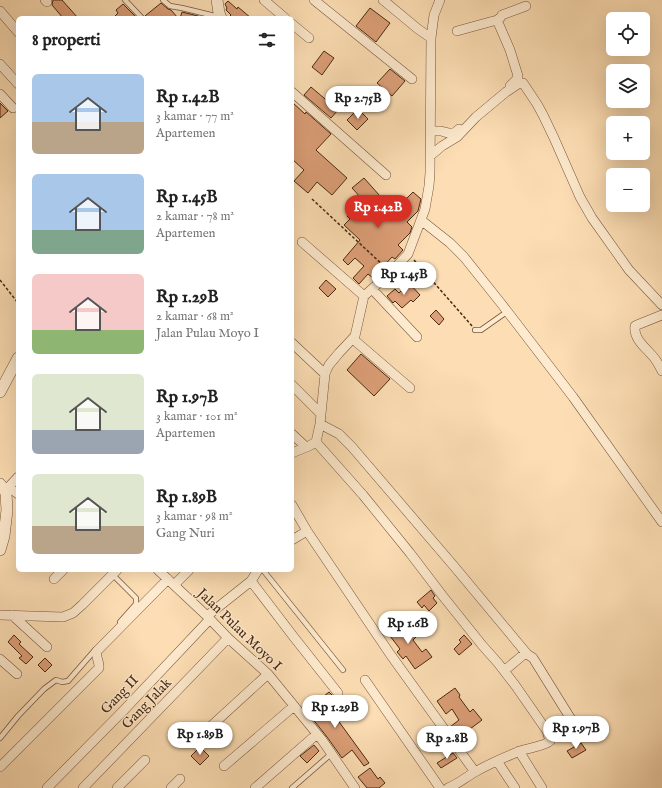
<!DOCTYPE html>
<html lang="id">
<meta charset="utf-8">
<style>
body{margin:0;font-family:"IM FELL English",serif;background:#f2f2f2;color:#222;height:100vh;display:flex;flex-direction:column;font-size:15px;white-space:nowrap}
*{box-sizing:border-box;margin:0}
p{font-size:13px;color:#767676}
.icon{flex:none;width:22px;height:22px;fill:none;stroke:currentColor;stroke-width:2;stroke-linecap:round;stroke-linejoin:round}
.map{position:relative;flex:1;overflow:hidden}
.side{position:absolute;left:16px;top:16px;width:278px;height:556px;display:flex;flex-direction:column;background:#fff;border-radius:6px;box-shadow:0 4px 16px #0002}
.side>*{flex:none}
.fabs{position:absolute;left:606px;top:12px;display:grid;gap:8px}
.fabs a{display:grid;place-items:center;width:44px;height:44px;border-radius:6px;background:#fff;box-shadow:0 4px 16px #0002;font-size:20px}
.price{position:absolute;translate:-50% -34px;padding:0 9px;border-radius:14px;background:#fff;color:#222;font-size:13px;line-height:26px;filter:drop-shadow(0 1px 2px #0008)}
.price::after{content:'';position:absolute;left:50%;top:24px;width:12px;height:9px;margin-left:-6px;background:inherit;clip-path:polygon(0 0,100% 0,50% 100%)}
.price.current{background:#d93025;color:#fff}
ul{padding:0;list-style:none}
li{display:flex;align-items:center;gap:12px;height:100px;padding:0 16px}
li span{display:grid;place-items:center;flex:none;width:112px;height:80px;border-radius:6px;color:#555}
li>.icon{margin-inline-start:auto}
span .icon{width:48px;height:48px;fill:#fffc;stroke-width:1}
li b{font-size:17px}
h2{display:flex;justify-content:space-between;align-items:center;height:48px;padding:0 16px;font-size:17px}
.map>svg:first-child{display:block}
</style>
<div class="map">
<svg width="662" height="788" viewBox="0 0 662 788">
<rect width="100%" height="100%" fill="#fddeb4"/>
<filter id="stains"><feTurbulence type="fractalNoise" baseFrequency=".005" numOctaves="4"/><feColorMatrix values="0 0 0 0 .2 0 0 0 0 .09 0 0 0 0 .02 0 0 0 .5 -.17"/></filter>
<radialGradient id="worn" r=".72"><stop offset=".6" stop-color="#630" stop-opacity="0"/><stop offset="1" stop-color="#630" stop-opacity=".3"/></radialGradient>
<path fill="#dd9f77" stroke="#492913" d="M53 0H62L78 18H63L52 5Z
M228 1 237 9 238 7 251 18H228L231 15 226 10 227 8 225 4Z
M161 3 168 9 171 10 178 18H146L145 16Z
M123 4 135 16 134 18H113L118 13 116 10Z
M370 8 390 23 376 42 356 26Z
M182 12 198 16 202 18H180Z
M324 51 334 58 322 75 312 67Z
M390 69 405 81 392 96 377 83Z
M311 87 338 110 331 118 304 95Z
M292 102 305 114 306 112 331 134 316 150 317 151 347 178 332 195 317 182 308 193 294 181 304 170 292 159Z
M0 103 8 111 0 118Z
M358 109 368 119 357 130 347 120Z
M364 178 380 196H382L396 209 413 192 421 199 418 211 407 222 412 227 410 233 398 245 403 250 395 259 392 257 379 271 381 273 374 279 368 274 359 284 353 278 364 266 355 258 348 265 343 260 360 240 344 225 350 219 347 216 362 199 352 188Z
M326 280 336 289 328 297 319 288Z
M409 283 420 295 413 302 411 300 402 308 395 301 393 303 387 296 395 289 399 293Z
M436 310 444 319 439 325 430 316Z
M361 354 390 379 374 396 347 370Z
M431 590 435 596 433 598 437 603 429 611 424 605 422 608 417 602Z
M403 620 416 637 413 640 422 652 426 649 432 657 415 669 406 656 403 659 397 652 400 649 387 632Z
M14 635 21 642 19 644 33 657 26 664 19 658 22 656 8 642Z
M464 635 472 644 459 655 454 649 461 642 459 640Z
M45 658 52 665 45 672 38 665Z
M455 688 460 695 459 697 470 712 473 709 482 720 458 738 450 727 459 720 452 709 446 714 437 701Z
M329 692 335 698H340L329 708 369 763 364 766 352 750 342 758 327 737 308 713 327 700 324 696Z
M581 743 586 750 572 758 567 751Z
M314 745 319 751 307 763 300 756Z
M200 747 209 756 200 765 191 756Z
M453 753 457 758 441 768 437 763Z
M370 768 378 779 380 777 385 783 379 788H367L358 777Z"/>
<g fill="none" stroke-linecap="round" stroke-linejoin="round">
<defs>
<path id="service" d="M125 0 142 18
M163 0 170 6 182 8 219 17
M475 330H481L508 311
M263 570 343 670
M113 575 136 598V604L120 622
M0 738 18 716 44 689 56 680 62 682 68 681 95 650
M292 788 331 754"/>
<path id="minor" d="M45 0 47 2
M264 0 285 18
M314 0 412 79
M383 0 418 29 431 38
M0 11 18 32
M497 20 510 50 518 76 517 79 510 86
M292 24 309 38
M457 31 497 20 501 17 502 15 526 6
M0 64 18 84
M292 92 386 175
M0 94 13 108
M431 131C434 131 438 131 441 131 449 133 452 136 459 129
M430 156 442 146 457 137 476 117 506 92 518 84 521 83H523L537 104 543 115 554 138 580 197 592 218 629 270 662 305
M421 220 450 243 464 257 500 302 573 397 662 522
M302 242 364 296
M372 289 417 337
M662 315 637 325 635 326C633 340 648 349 655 359 658 363 660 367 662 371
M353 339 410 388
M292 343 325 374
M292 385 321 414
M320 424 339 434 352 447 453 565 527 654 533 658 574 724
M292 434 306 447
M316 442 363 495 410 553 442 595 482 645 498 663 515 685 547 731 550 741C545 746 528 748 520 751 505 757 489 764 475 772 466 777 458 784 448 788
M292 453 309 446 316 442 320 424 325 374 327 369 329 365 339 353 355 336 364 296 391 272 408 254 425 209 429 186 430 173 431 38 434 15 440 0
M9 487 18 494
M5 491 18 477
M292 505 307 531 390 654 475 772
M292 540 307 531
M158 570 207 616 228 638 268 674 322 740 355 788
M54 579 63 570
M251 581 293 636 338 693
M174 585 189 570
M0 615 63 617 73 613 82 605 117 570
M12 615 47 647
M207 616 251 581 258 570
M0 659 17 674
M504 671 523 655 527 654
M365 680 440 788
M198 738 268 674
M519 751 542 788
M497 761 515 788
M224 766 294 706
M0 767 99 668C100 662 95 657 97 651L168 579
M47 788 124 710 210 619
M83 788 228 638
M117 788 145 760
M171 788 180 779
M255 788 317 734"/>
<path id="tertiary" d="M217 0 219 13 221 18
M0 392 18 358
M0 484 3 488 6 493 7 510 4 536 0 550"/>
</defs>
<use href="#service" stroke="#76563b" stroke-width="6"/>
<use href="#minor" stroke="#76563b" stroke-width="10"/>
<use href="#tertiary" stroke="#76563b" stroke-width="12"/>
<path stroke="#492913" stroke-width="1.5" stroke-dasharray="3 2" stroke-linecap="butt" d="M312 199 385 267
M414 260 472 326
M0 280 18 303"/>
<use href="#service" stroke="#feeace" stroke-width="4.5"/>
<use href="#minor" stroke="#feeace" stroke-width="9"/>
<use href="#tertiary" stroke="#feeace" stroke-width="11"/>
</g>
<g text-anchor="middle" stroke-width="3" stroke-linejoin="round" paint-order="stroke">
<g font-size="14" fill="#492913" stroke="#feeace">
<text transform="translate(240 629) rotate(44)" y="5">Jalan Pulau Moyo I</text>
<text transform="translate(119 694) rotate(-46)" y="5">Gang II</text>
<text transform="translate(146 703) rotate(-46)" y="5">Gang Jalak</text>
</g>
</g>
<rect width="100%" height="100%" filter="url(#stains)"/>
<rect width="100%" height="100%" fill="url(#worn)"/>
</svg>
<div class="fabs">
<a><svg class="icon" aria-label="locate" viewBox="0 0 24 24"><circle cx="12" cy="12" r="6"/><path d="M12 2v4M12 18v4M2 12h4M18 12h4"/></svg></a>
<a><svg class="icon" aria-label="layers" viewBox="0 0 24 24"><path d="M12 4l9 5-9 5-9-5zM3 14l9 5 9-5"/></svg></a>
<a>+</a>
<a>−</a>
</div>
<b class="price" style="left:358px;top:120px">Rp 2.75B</b>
<b class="price current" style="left:378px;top:229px">Rp 1.42B</b>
<b class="price" style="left:404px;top:296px">Rp 1.45B</b>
<b class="price" style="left:408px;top:645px">Rp 1.6B</b>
<b class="price" style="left:335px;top:729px">Rp 1.29B</b>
<b class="price" style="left:576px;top:750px">Rp 1.97B</b>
<b class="price" style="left:200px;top:756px">Rp 1.89B</b>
<b class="price" style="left:447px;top:760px">Rp 2.8B</b>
<section class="side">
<h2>8 properti<svg class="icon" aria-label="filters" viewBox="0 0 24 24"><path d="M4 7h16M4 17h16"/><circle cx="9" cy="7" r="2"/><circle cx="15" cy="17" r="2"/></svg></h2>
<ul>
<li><span style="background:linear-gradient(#a9c7e8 60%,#b9a48a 0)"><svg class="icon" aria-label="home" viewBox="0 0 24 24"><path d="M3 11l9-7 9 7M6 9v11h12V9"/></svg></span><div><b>Rp 1.42B</b><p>3 kamar · 77 m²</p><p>Apartemen</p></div></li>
<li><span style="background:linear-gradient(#a9c7e8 70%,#7fa58c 0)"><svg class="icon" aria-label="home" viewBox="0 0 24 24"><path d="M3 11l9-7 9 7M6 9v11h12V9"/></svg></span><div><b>Rp 1.45B</b><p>2 kamar · 78 m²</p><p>Apartemen</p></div></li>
<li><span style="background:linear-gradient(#f6c9c9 70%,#8fb573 0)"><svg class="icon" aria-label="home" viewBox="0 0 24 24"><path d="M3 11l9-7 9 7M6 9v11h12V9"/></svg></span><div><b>Rp 1.29B</b><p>2 kamar · 68 m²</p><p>Jalan Pulau Moyo I</p></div></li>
<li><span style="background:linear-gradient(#dfe7d0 70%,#9aa5b1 0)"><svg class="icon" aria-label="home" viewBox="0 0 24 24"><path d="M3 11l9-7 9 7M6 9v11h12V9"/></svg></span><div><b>Rp 1.97B</b><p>3 kamar · 101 m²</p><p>Apartemen</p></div></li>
<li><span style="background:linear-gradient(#dfe7d0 65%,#b9a48a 0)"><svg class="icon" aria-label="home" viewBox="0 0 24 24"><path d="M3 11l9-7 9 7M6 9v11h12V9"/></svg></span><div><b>Rp 1.89B</b><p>3 kamar · 98 m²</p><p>Gang Nuri</p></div></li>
</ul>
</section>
</div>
